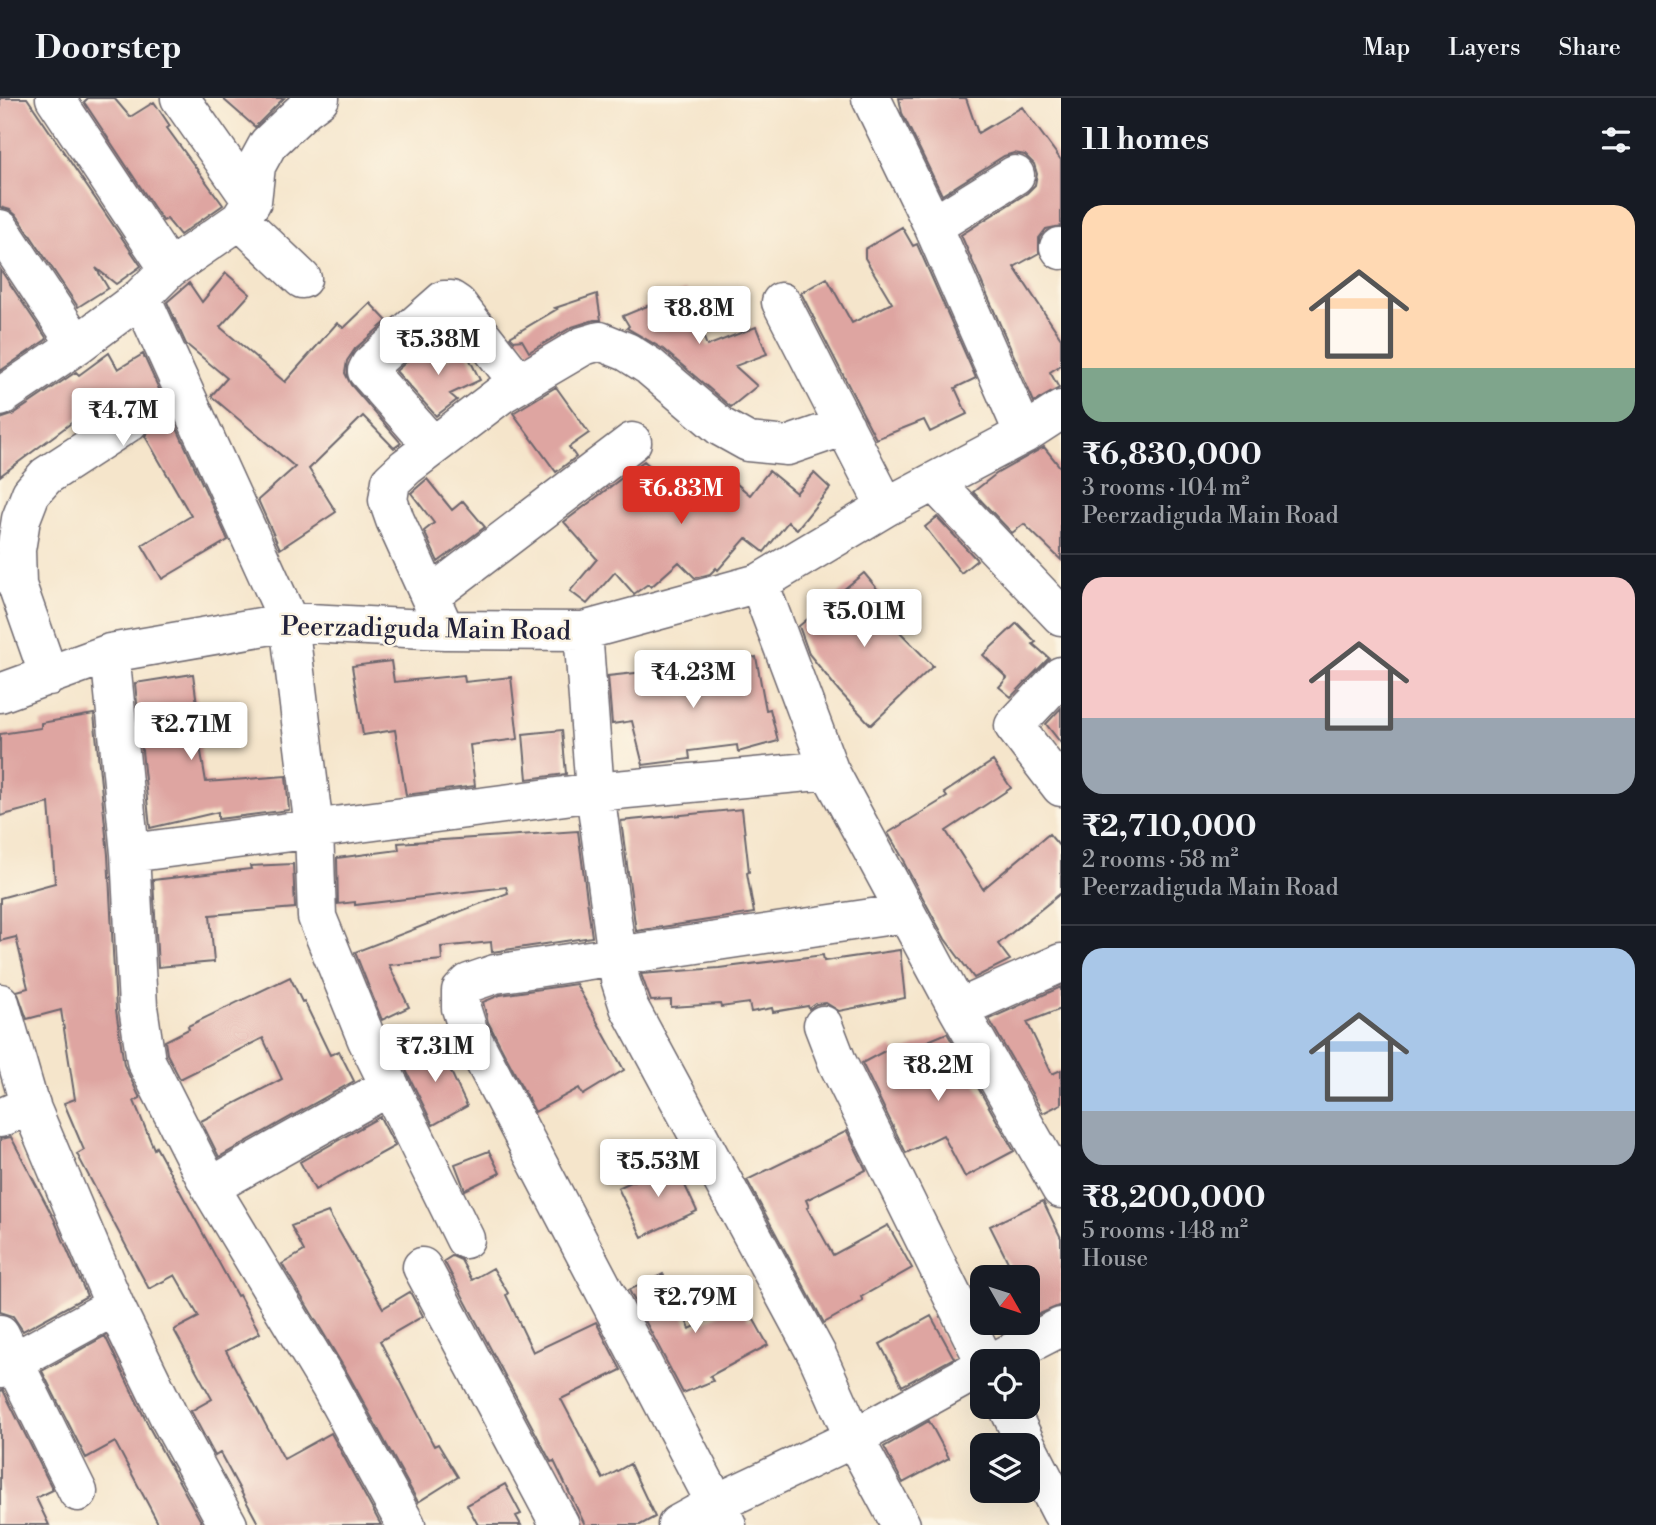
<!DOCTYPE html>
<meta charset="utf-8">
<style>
body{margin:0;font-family:"Libre Bodoni",serif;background:#242831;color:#f1f3f6;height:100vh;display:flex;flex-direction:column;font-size:26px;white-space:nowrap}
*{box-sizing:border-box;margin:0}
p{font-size:23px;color:#9ea1a6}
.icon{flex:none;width:38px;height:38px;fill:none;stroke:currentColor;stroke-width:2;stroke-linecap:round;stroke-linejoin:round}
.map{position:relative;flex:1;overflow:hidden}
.sheet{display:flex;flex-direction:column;background:#171b24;width:595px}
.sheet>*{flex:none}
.needle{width:46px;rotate:129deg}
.fabs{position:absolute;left:970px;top:1167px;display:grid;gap:14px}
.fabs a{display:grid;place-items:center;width:70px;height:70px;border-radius:14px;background:#171b24;box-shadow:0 7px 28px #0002;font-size:35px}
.price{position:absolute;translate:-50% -60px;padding:0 16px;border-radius:7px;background:#fff;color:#222;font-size:23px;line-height:46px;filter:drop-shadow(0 2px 4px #0008)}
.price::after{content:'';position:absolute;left:50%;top:42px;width:21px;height:16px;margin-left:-10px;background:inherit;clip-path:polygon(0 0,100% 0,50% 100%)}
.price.current{background:#d93025;color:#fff}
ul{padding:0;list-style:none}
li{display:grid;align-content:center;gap:14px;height:371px;padding:0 21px}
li+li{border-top:2px solid #363941}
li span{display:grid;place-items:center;height:217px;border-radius:21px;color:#555}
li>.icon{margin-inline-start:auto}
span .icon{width:126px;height:126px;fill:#fffc;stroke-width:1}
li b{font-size:30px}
h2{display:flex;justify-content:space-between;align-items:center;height:84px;padding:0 21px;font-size:30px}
header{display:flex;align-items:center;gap:42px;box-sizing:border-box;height:98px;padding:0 35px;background:#171b24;border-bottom:2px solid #363941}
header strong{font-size:33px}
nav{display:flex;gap:38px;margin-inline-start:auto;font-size:24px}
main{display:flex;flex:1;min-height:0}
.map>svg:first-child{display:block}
</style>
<header>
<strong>Doorstep</strong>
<nav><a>Map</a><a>Layers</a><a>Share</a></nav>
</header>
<main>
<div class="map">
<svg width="1061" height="1427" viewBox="0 0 1061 1427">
<rect width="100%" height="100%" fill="#fcf5e5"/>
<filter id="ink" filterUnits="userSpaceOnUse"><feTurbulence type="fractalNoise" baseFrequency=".0143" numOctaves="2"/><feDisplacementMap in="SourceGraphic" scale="14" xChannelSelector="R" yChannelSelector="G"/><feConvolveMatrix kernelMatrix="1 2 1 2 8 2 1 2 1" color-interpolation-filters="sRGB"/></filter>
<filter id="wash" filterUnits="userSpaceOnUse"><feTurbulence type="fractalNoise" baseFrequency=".00686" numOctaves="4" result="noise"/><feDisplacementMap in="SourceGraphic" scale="28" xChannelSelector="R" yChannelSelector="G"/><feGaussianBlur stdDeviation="1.57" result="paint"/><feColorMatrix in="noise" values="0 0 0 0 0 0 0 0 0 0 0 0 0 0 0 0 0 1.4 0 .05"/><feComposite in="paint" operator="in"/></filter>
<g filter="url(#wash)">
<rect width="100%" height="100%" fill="#f5e5cb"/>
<g id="blocks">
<path fill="#dea5a1" d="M0 0H27L141 168 116 186 96 170 108 190 78 209 18 119 10 112 0 109Z
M88 0H114L130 19 154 4 170 28 167 30 223 107 180 137 167 121 163 123 84 4Z
M222 0H284L255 29Z
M899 0H966L978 35 1022 9 1061 62V128L1046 131 1039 140V155L1014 169 1061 240V267L1050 274 1059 290 1034 304 961 137 1027 95 1035 87 1037 76 1034 66 1025 57 1014 55 1004 58 942 97 902 15Z
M902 129 913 148 917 146 976 280 955 290 967 316 930 334 924 322 876 341 801 195 827 180 852 225 892 205 865 160V151Z
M0 171 47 241 0 273Z
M226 175 250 196 220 229 285 284 337 225 344 230 370 205 387 223 355 251 347 263 345 275 351 287 401 345 394 350 363 318 309 371 336 414 280 451 258 402 295 369 211 298 227 280 186 246 167 204 189 185 202 204Z
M686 192 707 248 756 229 767 256 735 268 757 288 731 309 663 251 627 230 629 228 623 218Z
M597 196 601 222H594L572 229 529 254 522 242 514 243 510 239 557 211 555 210Z
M428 245 445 262 465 252 480 282 450 296 457 302 436 318 396 273Z
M109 255 118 271 143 256 228 442 162 481 142 447 191 418 145 338 149 333 151 322 147 312 139 305 124 303 121 298 88 324 82 317 0 378V321L12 317 76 274 79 277Z
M556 289 589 335 569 349 576 359 556 374 513 315Z
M1044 349 1061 370V462L1024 426 1012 435 973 394 996 376Z
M644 363 691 403 719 371 750 397 769 373 796 395 814 375 830 390 797 431 788 424 764 454 746 440 718 472 716 470 710 476 695 480 679 464 651 489 648 486 634 496 615 474 587 506 570 493 597 461 564 424Z
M427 381 452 412 463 403 485 429 438 464 424 433 434 425 411 395Z
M937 419 977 462 961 475 925 429Z
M864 475 908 528 900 534 933 568 871 627 839 593 809 556 799 528Z
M1017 525 1036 544 1033 546 1049 560 1011 599 999 589 1007 580 983 557Z
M756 559 766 612 770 611 778 643 738 654 737 647 689 653 690 661 643 667 632 623 612 626 608 578 682 570V573Z
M391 563 394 584 464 577 465 584 511 579 518 641 470 647 475 688 406 697 395 632 363 637 352 568Z
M193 576 200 629 197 630 206 684 286 678 289 712 218 721V714L150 730 135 585Z
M1061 610V645L1046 626Z
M94 616 108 757 116 912 124 967 140 1000 134 1003 154 1051 156 1049 237 1198 239 1197 260 1235 226 1253 284 1361 331 1335 381 1427H259L220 1355 215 1358 191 1313 212 1301 174 1232 199 1219 175 1177 149 1191 77 1056 84 1052 64 1005 75 1001 61 912 27 921 17 893 28 890 16 839 0 843V800L55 785 49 705 0 718V636L41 630V625Z
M562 632 566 676 527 681 523 636Z
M993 663 1011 690 946 733 983 791 1049 736 1061 750V795L998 846 1010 862 974 880 945 841 904 765 905 764 888 735 947 699 944 695Z
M742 711 749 774 747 775 754 815 636 833 621 723Z
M578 733 592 839 492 854 491 844 441 849 442 862 389 867 409 909 382 922 355 854 508 795 506 789 355 807V804L338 806 337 760 399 752 398 745Z
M293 766 295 810 210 817 214 864 158 869 153 782 251 771 250 768Z
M900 852 905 900 839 913 826 905 816 906 809 911 808 908 773 914 772 910 751 914 749 905 721 909 720 906 671 909V902L651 903 641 876 719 870 823 857 824 863Z
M290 879 302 904 304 903 330 957 339 953 354 983 219 1059 201 1023 282 981 263 940 180 981 167 956 165 943 189 931 188 928Z
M576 886 624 972 583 997 579 990 535 1014 488 924 483 904 500 897Z
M1061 889V911L1027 924 1052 976 1061 972V1006L1043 1015 989 921Z
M947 935 1014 1053 965 1079 943 1037 906 1055 862 965 892 949 897 956Z
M438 946 467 1008 433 1027 402 964Z
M380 1019 395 1048 315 1092 300 1064Z
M847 1033 866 1072 806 1102 809 1109 807 1110 833 1157 888 1127 912 1170 861 1199 863 1203 824 1225 747 1082Z
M11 1039 54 1121 87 1198 23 1233 13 1218 0 1214V1041Z
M489 1053 500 1075 465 1092 455 1066Z
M674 1064 697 1113 642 1139 618 1090Z
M1043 1103 1061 1140V1207L1037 1217 1027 1199V1180H1016L990 1128Z
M328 1114 383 1210 410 1194 423 1218 380 1243 434 1348 438 1346 458 1379 418 1404 349 1278 282 1166 304 1153 291 1128Z
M452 1158 461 1162 472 1182 493 1170 508 1195 506 1197 533 1254 596 1224 621 1272 561 1301 603 1381 630 1366 655 1419 640 1427H585L554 1363 551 1364 444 1163Z
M663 1176 690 1231 740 1205 748 1222 753 1220 768 1247 710 1278 713 1283 683 1295 629 1192Z
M931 1218 954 1260 902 1288 880 1246Z
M105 1238 150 1331 203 1427H159L115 1344 86 1360 42 1273Z
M3 1292 53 1392 36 1400 49 1427H0V1293Z
M929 1323 949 1360 903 1385 884 1349Z
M505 1386 521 1416 516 1418 521 1427H478L467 1407Z"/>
</g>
</g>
<g filter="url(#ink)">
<use href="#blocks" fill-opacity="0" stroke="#6c666d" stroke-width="2"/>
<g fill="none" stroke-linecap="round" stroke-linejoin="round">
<defs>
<path id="minor" d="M55 0 169 171
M180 0 252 103
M871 0 933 128 1024 336
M240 122 302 181
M933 128 1015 77
M0 131 77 247
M1059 149 1061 152
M141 199 289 524 314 731 317 819 367 942 465 1141
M781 204 886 409
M0 299 77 247 141 199 169 171 240 122 252 103 256 68 268 46 305 11 320 0
M433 348 367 273 370 267 444 202H451L457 206 519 285
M935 385 1061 518
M759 485 829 672 958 911 1061 1091
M430 498 632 344
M445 532 395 422 388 402 391 383 406 369 503 295 583 248 600 243 627 254 649 268 721 329 748 344 787 348 845 328
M583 533 595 694 620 881 629 909 817 1257 854 1340 901 1427
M110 555 130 755 138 909 146 963 210 1089 330 1288 406 1427
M49 578 17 487 16 452 21 421 31 395 46 378 129 324
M1061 578 1014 628 1061 689
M0 595 110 555 289 524 445 532 583 533 759 485 886 409 1024 336 1061 312
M130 755 595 694 829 672
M0 905 28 1002 115 1208 170 1321 228 1427
M958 911 1061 865
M823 927 838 966 985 1264
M0 1020 31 1007
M210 1089 390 988
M422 1169 560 1427
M0 1236 78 1394
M993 1264 1061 1229
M0 1271 115 1208
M1008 1309 1027 1348
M1027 1348 1061 1414
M677 1427 715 1406 854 1340 982 1269
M727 1427 468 932 461 910V893L469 885 495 876 906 815"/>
</defs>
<use href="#minor" stroke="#6c666d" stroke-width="41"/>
<use href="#minor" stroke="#fff" stroke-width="38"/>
</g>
</g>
<g text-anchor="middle" stroke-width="5" stroke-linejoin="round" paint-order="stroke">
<g font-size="26" fill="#22223b" stroke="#fcf5e5">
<text transform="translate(426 530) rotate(1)" y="9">Peerzadiguda Main Road</text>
</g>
</g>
</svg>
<div class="fabs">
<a><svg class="needle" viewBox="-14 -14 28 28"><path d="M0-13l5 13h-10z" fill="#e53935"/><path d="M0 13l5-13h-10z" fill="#9ea1a6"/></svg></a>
<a><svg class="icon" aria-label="locate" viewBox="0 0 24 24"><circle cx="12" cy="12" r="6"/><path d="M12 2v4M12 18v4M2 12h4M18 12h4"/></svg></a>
<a><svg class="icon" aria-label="layers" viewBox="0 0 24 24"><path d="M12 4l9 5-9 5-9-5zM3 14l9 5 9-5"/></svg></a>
</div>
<b class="price" style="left:699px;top:248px">₹8.8M</b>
<b class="price" style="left:438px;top:279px">₹5.38M</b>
<b class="price" style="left:123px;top:350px">₹4.7M</b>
<b class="price current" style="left:681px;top:428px">₹6.83M</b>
<b class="price" style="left:864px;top:551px">₹5.01M</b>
<b class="price" style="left:693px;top:612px">₹4.23M</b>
<b class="price" style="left:191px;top:664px">₹2.71M</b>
<b class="price" style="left:435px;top:986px">₹7.31M</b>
<b class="price" style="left:938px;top:1005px">₹8.2M</b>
<b class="price" style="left:658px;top:1101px">₹5.53M</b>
<b class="price" style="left:695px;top:1237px">₹2.79M</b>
</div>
<section class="sheet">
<h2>11 homes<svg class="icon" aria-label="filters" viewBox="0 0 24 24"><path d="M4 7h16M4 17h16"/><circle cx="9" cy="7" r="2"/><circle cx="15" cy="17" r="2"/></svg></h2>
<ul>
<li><span style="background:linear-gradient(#ffd9b3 75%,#7fa58c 0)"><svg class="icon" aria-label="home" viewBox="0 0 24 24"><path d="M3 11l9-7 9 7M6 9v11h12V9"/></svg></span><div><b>₹6,830,000</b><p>3 rooms · 104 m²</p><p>Peerzadiguda Main Road</p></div></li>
<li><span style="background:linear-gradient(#f6c9c9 65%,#9aa5b1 0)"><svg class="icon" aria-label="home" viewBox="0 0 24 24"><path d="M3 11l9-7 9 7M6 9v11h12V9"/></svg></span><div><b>₹2,710,000</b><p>2 rooms · 58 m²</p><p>Peerzadiguda Main Road</p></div></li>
<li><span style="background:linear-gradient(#a9c7e8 75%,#9aa5b1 0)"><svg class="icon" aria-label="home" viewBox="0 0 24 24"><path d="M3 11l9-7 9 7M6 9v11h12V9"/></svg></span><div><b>₹8,200,000</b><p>5 rooms · 148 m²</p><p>House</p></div></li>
</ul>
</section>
</main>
